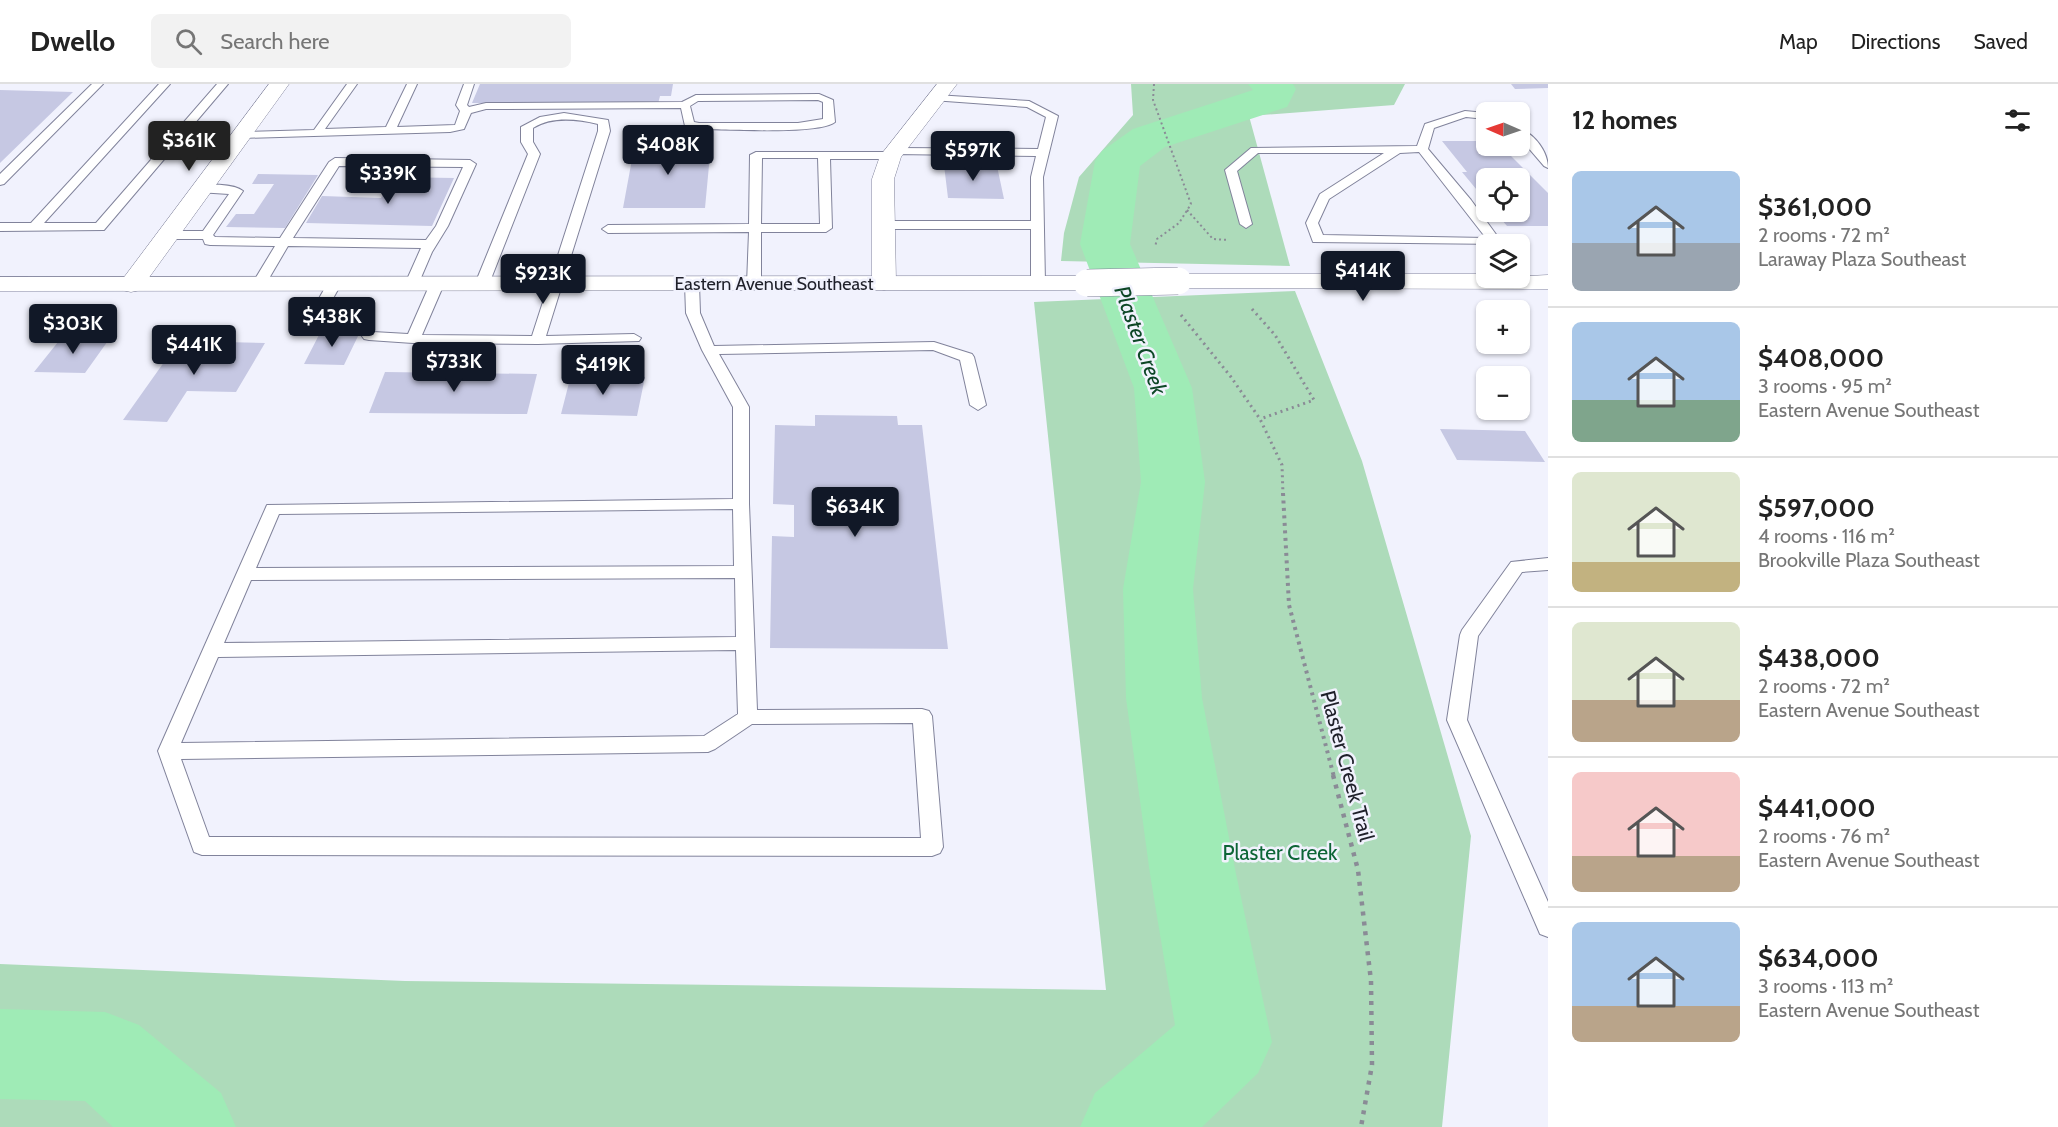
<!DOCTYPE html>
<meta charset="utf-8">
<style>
body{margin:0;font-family:Cabin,sans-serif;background:#f2f2f2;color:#222;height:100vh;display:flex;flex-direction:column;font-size:22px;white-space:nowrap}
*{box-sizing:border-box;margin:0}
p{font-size:20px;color:#767676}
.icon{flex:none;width:33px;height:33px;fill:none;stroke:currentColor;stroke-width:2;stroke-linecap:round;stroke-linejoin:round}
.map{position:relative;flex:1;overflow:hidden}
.sheet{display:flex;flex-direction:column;background:#fff;width:510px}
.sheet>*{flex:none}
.needle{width:39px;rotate:272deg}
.buttons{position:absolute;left:1476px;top:18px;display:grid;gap:12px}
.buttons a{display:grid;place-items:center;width:54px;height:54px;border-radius:9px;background:#fff;box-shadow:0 2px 4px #0004;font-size:30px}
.price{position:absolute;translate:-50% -51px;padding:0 14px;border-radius:6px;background:#111827;color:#fff;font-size:20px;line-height:39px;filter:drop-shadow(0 2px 3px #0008)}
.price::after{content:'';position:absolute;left:50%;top:36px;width:18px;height:14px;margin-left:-9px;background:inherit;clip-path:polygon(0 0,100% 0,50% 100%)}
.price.active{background:#222;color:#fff}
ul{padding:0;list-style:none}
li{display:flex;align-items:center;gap:18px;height:150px;padding:0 24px}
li+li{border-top:2px solid #e0e0e0}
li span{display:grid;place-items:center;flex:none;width:168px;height:120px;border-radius:9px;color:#555}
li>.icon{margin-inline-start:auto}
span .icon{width:72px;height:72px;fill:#fffc;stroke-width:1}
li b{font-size:26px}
h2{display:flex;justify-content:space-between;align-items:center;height:72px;padding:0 24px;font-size:26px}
header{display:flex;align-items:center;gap:36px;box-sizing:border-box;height:84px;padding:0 30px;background:#fff;border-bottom:2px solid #e0e0e0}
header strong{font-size:28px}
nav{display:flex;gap:33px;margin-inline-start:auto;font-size:21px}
.search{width:420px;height:54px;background:#f2f2f2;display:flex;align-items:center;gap:15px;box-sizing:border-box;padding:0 21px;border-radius:9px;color:#767676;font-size:22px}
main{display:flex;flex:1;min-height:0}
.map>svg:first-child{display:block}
</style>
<header>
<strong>Dwello</strong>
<div class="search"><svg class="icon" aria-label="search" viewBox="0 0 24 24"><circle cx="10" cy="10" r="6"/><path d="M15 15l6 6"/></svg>Search here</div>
<nav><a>Map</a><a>Directions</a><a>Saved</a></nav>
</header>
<main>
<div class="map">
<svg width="1548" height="1043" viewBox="0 0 1548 1043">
<rect width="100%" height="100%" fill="#f1f2fd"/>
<path fill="#addbba" d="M1131 0H1405L1394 21 1249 32 1290 182 1061 177 1064 149 1079 93 1133 31Z
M1295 207 1362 377 1471 752 1442 1043H0V880L405 897 1106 906 1034 218Z"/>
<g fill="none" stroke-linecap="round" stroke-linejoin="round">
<path fill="#9febb6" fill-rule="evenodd" d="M1248 0H1293L1296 5 1287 23 1165 63 1140 82 1130 160 1192 304 1205 398 1193 505 1202 614 1236 790 1272 958 1258 989 1202 1043H1080L1095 1009 1175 941 1150 790 1126 614 1123 505 1141 398 1134 304 1080 160 1095 77 1102 67 1133 45 1253 6Z
M0 925 105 928 139 941 221 1009 236 1043H113L85 1017 0 1015Z"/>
</g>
<path fill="#c6c8e3" d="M480 0H673L671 12H660L658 20 472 19Z
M1511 0H1548V4L1515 5Z
M0 6 73 8 0 79Z
M1442 57H1486V62H1501L1548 109V142H1507L1495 128H1520V94H1486V117L1462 88H1467Z
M635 59 711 60 705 124H623Z
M944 81 997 82 1004 115 948 114Z
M258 90 318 91 285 144 226 143 236 130H254L274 100H252Z
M392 93 454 94 432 142 306 139 322 112 381 114Z
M321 247 360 248 344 281 304 280Z
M62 253 110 254 85 289 34 288Z
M179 257 265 259 236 308 187 307 167 338 123 336Z
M385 288 537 290 527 330 369 329Z
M571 291 645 293 637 332 561 330Z
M815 331 897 332 898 341H922L948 565 770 564 772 452 794 453V421L773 420 775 341 815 342Z
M1440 345 1525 347 1545 378 1457 376Z"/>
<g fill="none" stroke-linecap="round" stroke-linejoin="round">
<defs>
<path id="lane" d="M92 0H103L4 100 0 101V90Z
M159 0H170L44 139H96L217 0H228L104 146 0 147V139H31Z
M347 0H357L325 45 386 43 407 0H417L397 43 455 41 460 27 456 21 464 0H474L467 21 469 23 486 19 682 18 696 11 819 10 833 16 835 38C819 51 724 45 699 45L685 42 681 24 486 25 471 29 464 45 450 48 241 54 235 51 241 48 314 46ZM818 16 823 18V35L798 39H699L694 38 690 22 698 17Z
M936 11 1029 17 1058 32 1043 93 1045 199 1043 202 1038 203 1031 199V145H883L877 141 883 137H1031V93L1036 72 896 70 895 74 891 75H830L832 144 826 148H761V200L754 204 747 200 749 148 608 149 602 145 608 141 749 140 750 71 756 68H890L891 65 895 64 1038 65 1046 33 1027 23 932 16V12ZM762 74H818L820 140H761Z
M1465 27 1486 29V35L1466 33 1434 44 1428 65 1471 116 1503 160 1313 158 1306 139 1320 110 1384 69H1258L1237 87 1252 140 1246 144 1240 140 1225 86 1251 64 1417 62 1425 40ZM1419 68 1486 154 1323 151 1318 139 1329 115 1400 69Z
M564 29 608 36 610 47 546 252 634 250 641 254 639 257 538 260 413 259 369 256 364 255 354 241 314 236 310 230 329 197 334 196 341 200 325 229 364 235 373 248 408 250 430 200 437 196 444 200 422 251 532 252 598 47V40C577 35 552 32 533 44V58L540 70 489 200 482 204 475 200 528 70 521 58V43L540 33Z
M1520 45C1535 50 1548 68 1548 84L1544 82 1520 54Z
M335 74 470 76 476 80 448 142 432 168 417 203 412 204 405 200 421 164 288 162 264 203 259 204 252 200 275 162 210 161 205 160 203 155H168L162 151 168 147H203L229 110 198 108 196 105C204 98 235 100 243 107L213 151 215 153 280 154 329 78ZM339 82 463 83 436 142 426 156 293 154Z
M692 196 699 200 700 229 714 262 934 258 972 270 974 273 986 321 978 326 970 321 960 276 933 266 719 270 749 323V420L757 626 922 625 929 627 932 632 943 763 940 769 932 772 202 771 194 768 158 667 267 421 733 415V323L702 266 686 229 685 200ZM733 425 734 482 256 484 279 430ZM735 494 736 553 224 559 251 496ZM736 566 738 630 704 652 181 659 218 573ZM913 639 921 754 209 753 181 675 708 668 715 665 752 640Z
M1548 474V486L1522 488 1478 552 1467 636 1548 818V853L1540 850 1537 843 1447 636 1460 551 1462 546 1511 478Z"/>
<path id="street" d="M269 0H289L140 206 131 208 122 206 119 201 122 196Z
M937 0H957L901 73 894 95 896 199 893 204 884 206 875 204 872 199V95L880 72Z"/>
<path id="secondary" d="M1178 190H1486V194L1548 191V205L1178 204 1169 202 1166 197 1169 192Z
M1087 192 1096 194 1099 199 1096 204 1087 206 0 207V193Z"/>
</defs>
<use href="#lane" stroke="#81839b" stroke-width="2"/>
<use href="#street" stroke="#81839b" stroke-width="1"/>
<use href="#secondary" stroke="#81839b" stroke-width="1"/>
<path stroke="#8a8b96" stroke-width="2" stroke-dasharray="2 3" stroke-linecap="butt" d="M1154 0 1153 16 1191 120 1179 139 1157 155 1155 163
M1187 126 1213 155 1228 156"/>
<path stroke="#8a8b96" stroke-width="3" stroke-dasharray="2 4" stroke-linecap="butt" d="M1252 225 1275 251 1314 316 1260 335
M1181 231 1231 293 1260 335 1282 381 1283 411"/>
<path stroke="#8a8b96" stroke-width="4" stroke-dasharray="3 4.5" stroke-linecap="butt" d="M1283 409 1289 521 1334 693"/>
<path stroke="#8a8b96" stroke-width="4.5" stroke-dasharray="4 6" stroke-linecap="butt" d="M1333 691 1358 786 1371 897 1372 981 1361 1043"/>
<use href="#lane" fill="#fff" fill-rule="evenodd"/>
<use href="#street" fill="#fff" fill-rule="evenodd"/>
<use href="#secondary" fill="#fff" fill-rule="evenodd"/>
<defs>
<path id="secondary-bridge" d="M1087 199 1178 197"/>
</defs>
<use href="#secondary-bridge" stroke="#81839b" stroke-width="28" stroke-linecap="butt"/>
<use href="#secondary-bridge" stroke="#fff" stroke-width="27"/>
</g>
<g text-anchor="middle" stroke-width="5" stroke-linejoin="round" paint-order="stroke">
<g font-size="18" fill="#1f202a" stroke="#f1f2fd">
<text x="774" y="206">Eastern Avenue Southeast</text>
</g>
<g font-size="21" fill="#1f202a" stroke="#f1f2fd">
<text transform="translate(1347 682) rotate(75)" y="7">Plaster Creek Trail</text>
</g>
<g font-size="21" fill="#0d6536" stroke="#f1f2fd">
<text x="1280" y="776">Plaster Creek</text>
</g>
<g font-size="22" font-style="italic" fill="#0d4726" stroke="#f1f2fd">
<text transform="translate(1141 256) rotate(70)" y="8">Plaster Creek</text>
</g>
</g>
</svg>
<div class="buttons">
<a><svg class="needle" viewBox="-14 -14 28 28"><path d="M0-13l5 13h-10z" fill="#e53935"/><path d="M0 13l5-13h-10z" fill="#767676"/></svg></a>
<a><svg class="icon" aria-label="locate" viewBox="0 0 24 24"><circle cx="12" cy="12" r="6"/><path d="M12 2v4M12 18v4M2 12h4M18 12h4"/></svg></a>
<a><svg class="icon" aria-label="layers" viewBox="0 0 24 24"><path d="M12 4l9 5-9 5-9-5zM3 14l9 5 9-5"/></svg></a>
<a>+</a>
<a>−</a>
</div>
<b class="price active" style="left:189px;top:88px">$361K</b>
<b class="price" style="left:668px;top:92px">$408K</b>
<b class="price" style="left:973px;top:98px">$597K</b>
<b class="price" style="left:388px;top:121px">$339K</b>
<b class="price" style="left:1363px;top:218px">$414K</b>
<b class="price" style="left:543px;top:221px">$923K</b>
<b class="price" style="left:332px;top:264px">$438K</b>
<b class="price" style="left:73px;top:271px">$303K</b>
<b class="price" style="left:194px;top:292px">$441K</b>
<b class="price" style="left:454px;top:309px">$733K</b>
<b class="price" style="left:603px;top:312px">$419K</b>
<b class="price" style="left:855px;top:454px">$634K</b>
</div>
<section class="sheet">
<h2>12 homes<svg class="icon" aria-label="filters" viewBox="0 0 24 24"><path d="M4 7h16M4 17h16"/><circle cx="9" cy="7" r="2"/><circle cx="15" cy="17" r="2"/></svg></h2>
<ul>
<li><span style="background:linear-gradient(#a9c7e8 60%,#9aa5b1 0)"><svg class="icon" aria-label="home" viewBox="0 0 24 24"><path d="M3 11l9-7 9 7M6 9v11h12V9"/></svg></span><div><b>$361,000</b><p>2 rooms · 72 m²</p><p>Laraway Plaza Southeast</p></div></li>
<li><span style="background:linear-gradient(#a9c7e8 65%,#7fa58c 0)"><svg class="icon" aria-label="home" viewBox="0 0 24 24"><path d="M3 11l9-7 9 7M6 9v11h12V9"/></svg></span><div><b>$408,000</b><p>3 rooms · 95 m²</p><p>Eastern Avenue Southeast</p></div></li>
<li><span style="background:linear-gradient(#dfe7d0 75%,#c2b280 0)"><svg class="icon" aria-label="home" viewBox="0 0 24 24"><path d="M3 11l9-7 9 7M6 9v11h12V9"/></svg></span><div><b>$597,000</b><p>4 rooms · 116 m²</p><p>Brookville Plaza Southeast</p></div></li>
<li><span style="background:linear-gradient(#dfe7d0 65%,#b9a48a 0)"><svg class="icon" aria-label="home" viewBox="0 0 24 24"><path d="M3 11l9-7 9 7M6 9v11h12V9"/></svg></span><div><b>$438,000</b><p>2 rooms · 72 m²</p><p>Eastern Avenue Southeast</p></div></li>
<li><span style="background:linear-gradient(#f6c9c9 70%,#b9a48a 0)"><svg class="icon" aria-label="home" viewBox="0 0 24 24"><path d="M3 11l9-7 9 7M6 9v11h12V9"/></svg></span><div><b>$441,000</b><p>2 rooms · 76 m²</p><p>Eastern Avenue Southeast</p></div></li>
<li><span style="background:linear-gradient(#a9c7e8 70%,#b9a48a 0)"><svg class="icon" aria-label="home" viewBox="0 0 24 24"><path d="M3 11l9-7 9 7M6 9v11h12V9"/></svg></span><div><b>$634,000</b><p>3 rooms · 113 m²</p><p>Eastern Avenue Southeast</p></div></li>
</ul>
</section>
</main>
